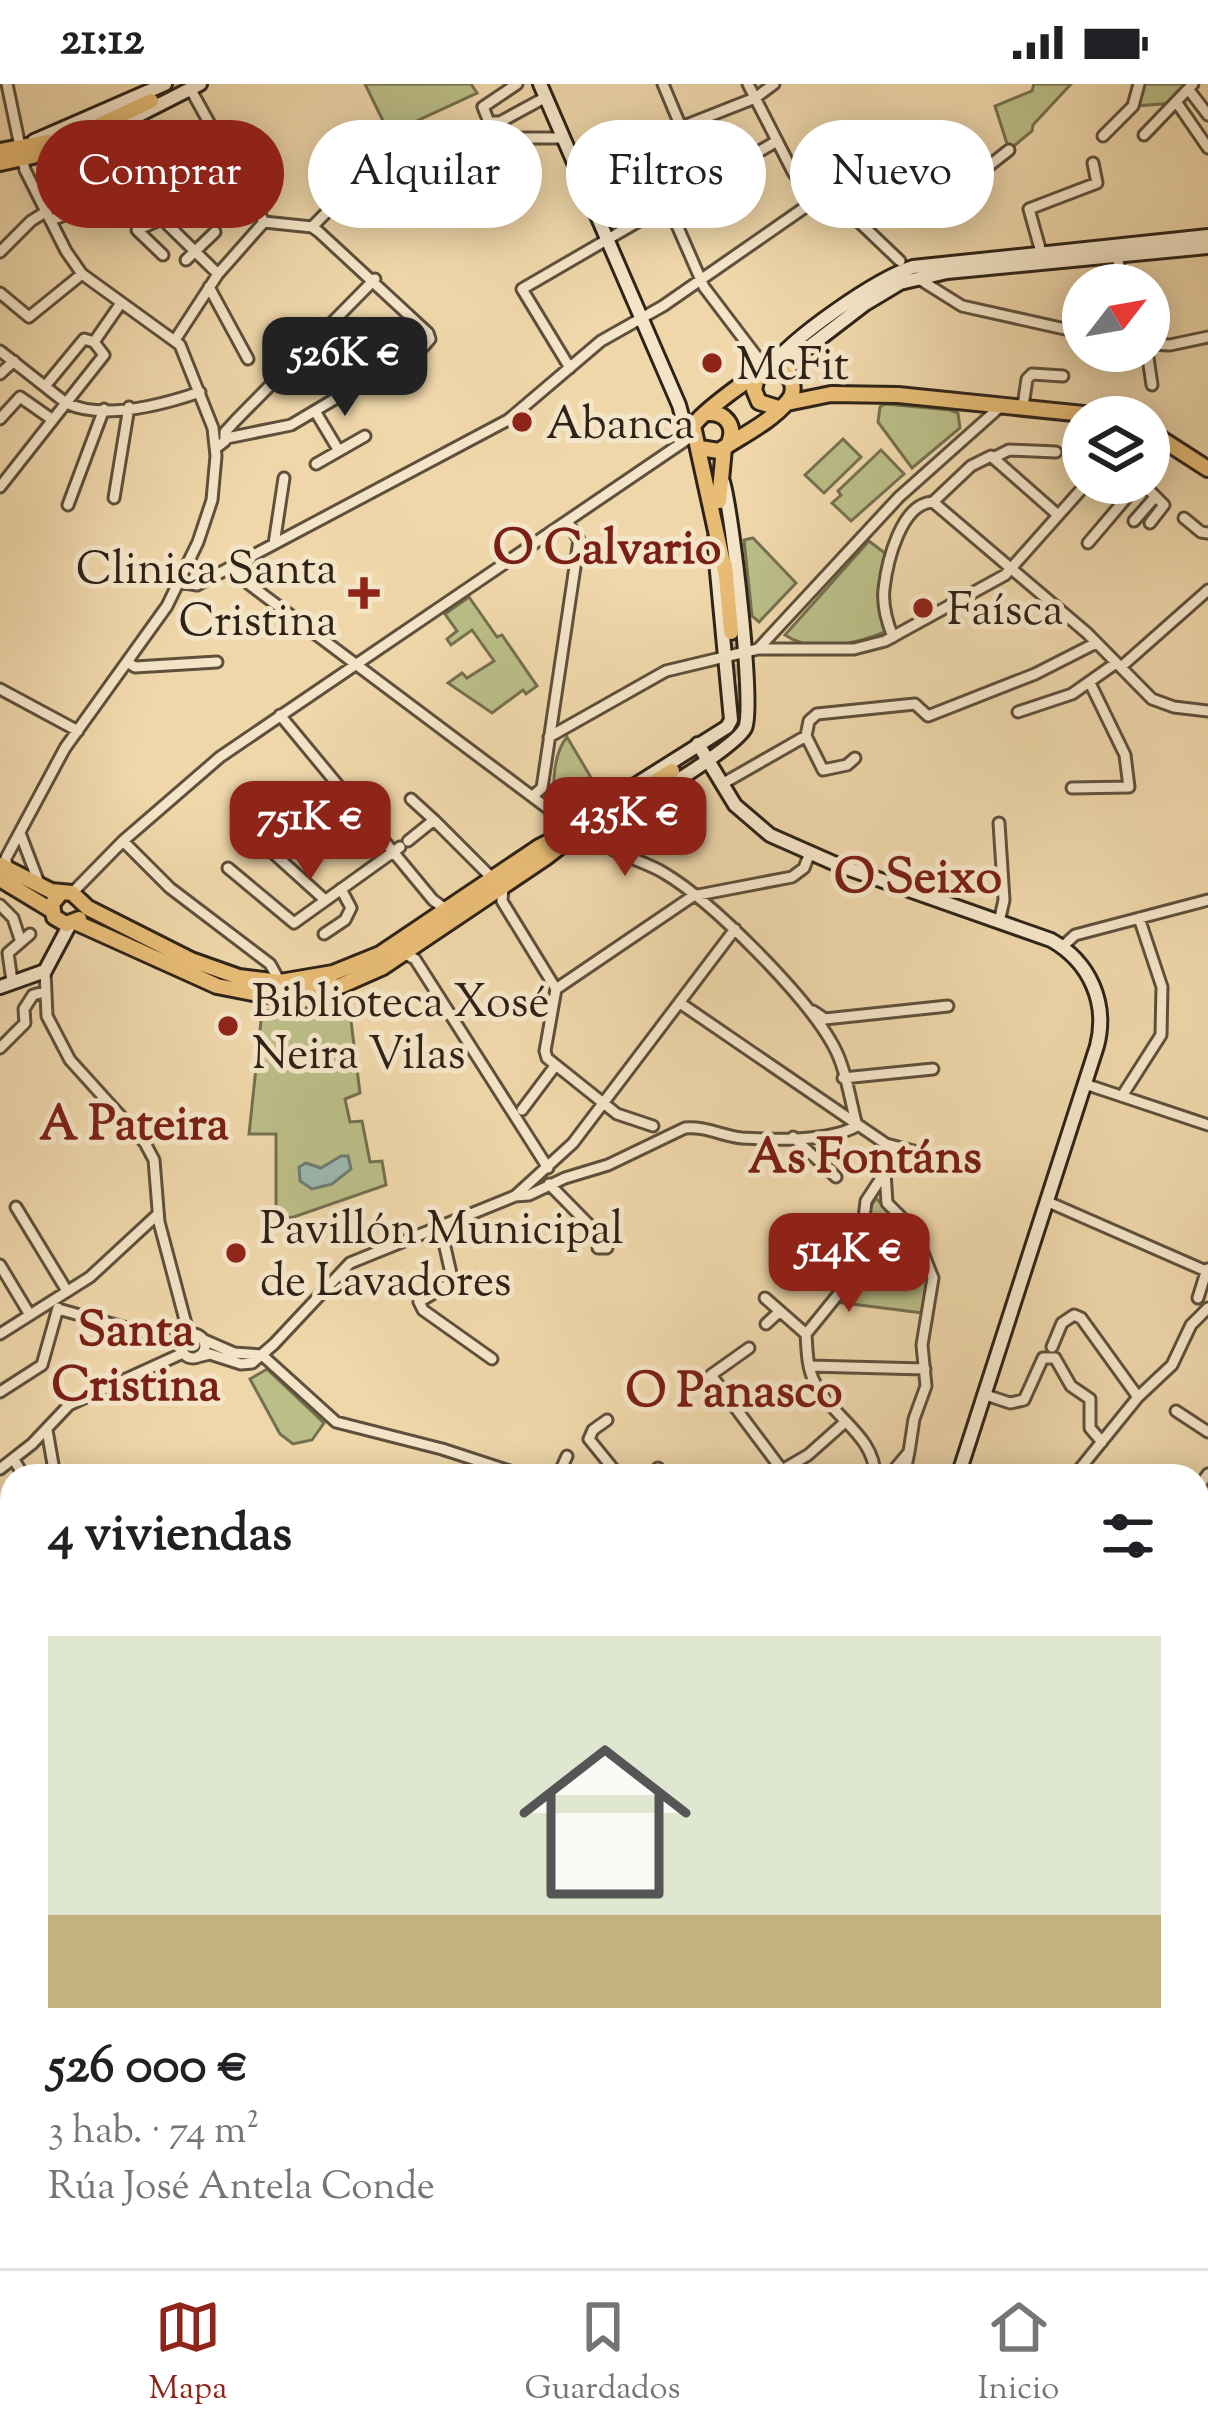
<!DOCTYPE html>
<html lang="es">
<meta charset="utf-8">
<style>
body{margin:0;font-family:"Sorts Mill Goudy",serif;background:#f2f2f2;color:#202124;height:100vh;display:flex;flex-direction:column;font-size:45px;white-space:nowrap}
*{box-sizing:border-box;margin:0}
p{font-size:39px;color:#757577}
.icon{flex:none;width:66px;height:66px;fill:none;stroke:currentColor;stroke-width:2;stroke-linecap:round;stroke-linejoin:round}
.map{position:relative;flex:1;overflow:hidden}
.panel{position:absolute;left:0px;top:1380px;width:1209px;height:804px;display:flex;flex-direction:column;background:#fff;border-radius:36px 36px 0 0;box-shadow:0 6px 30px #0003}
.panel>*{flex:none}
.hud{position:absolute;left:36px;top:36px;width:1137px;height:108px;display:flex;gap:24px}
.needle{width:78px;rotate:59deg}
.fabs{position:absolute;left:1062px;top:180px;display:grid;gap:24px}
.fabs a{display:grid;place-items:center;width:108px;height:108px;border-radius:50%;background:#fff;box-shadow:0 6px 30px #0003;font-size:60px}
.price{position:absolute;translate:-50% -102px;padding:0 27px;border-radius:24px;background:#8f2418;color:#fff;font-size:39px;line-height:78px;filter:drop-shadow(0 3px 6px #0008)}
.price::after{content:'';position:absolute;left:50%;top:72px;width:36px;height:27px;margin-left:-18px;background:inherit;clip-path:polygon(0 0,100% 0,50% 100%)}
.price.selected{background:#222;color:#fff}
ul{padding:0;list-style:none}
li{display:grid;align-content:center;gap:24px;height:636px;padding:0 48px}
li+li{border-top:3px solid #e0e0e0}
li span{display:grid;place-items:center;height:372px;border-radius:0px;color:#555}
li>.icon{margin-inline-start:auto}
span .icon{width:216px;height:216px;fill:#fffc;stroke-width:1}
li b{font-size:51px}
h2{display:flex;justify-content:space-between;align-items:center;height:144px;padding:0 48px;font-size:51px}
.pill{padding:0 42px;border-radius:54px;background:#fff;box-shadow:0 6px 30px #0003;font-size:42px;line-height:108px}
.pill.selected{background:#8f2418;color:#fff}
.status{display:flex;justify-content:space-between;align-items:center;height:84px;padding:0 60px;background:#fff;direction:ltr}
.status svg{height:33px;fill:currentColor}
.menu{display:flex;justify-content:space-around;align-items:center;height:168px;border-top:3px solid #e0e0e0;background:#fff;font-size:33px;color:#757577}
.menu a{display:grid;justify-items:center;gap:6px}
.menu .selected{color:#8f2418}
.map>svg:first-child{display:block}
</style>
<div class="status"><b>21:12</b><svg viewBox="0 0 49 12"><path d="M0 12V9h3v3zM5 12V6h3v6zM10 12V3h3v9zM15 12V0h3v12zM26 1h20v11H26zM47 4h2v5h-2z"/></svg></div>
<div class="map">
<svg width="1208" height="2184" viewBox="0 0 1208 2184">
<rect width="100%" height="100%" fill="#efd7aa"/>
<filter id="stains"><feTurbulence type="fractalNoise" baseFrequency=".00167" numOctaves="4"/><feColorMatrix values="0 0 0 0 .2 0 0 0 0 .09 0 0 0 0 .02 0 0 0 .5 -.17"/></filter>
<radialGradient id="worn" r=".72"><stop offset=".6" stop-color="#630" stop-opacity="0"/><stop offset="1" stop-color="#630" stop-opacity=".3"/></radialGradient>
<path fill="#bbbe87" stroke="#74704f" stroke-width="3" d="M365 0H471L477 9 397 46 395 41 386 43Z
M1034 0H1071L1033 41 1032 47 1009 66 995 22 1032 7Z
M1139 0H1193L1177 19 1133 22Z
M885 320 950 326 958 329 960 344 912 384 878 338 880 323Z
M843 355 861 373 824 409 805 391Z
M881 366 904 390 851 437 832 419 841 411 838 407Z
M753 454 796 499 759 538 752 532 744 456Z
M869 457 886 470 880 517 885 548C856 560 812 570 785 551Z
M469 513 497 553 502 551 537 602 526 610 523 606 492 629 448 599 462 589 467 594 494 577 472 546 451 561 447 555 457 547 445 530Z
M567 653 599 707 561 730C549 711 553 670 567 653Z
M348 913 360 1009 345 1015 350 1038 362 1037 370 1078 382 1077 386 1101 291 1134 276 1129V1050H249L262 927 318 923Z
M876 1114 906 1147 920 1192 929 1194 923 1229 836 1218 872 1163 869 1126Z
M267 1285 324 1339 312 1356 293 1360 280 1350 250 1295Z
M741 2172H973L984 2184H732Z"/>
<path fill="#9cb8b1" stroke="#707c73" stroke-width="3" d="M341 1072H348L351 1085 332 1100 312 1105 300 1097 299 1083 306 1079 321 1084Z"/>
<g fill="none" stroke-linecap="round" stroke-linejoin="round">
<path stroke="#9cb8b1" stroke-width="16" d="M0 1862 7 1830 12 1827
M574 2179 579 2184
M625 2184H646"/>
<path stroke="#c8b38d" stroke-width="14" stroke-dasharray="14 7" stroke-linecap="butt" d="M151 17 184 0
M672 687 721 656 738 635 731 548"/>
<defs>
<path id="street" d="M517 0 483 23 489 38H500L546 13
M663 0 681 43
M748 0 793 88 814 117
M191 6 264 138
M1189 6 1208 31
M1177 19 1208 64
M1144 51 1193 0
M1103 52 1133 22 1139 0
M641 59 704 203 767 286
M570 69 641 59 755 14 774 0
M452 118 518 54H564
M845 123 872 111 886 116 923 107H957L1009 66
M51 136 97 120 223 62
M312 143 364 90
M0 168 31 137 47 127
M1041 168 1029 125 1097 99 1093 79
M163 171 137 146 162 135 218 190
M1117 171 1122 201
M186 176 215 148
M919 195 962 222 1083 249
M209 203 248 275
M0 209 29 233 82 190
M330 240 364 298
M175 256 218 190 264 138 312 143 319 148 428 249 430 255 424 262 291 341 227 354
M1149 260 1170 261 1208 253
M0 267 66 319 104 271 94 258
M1147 267 1152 301
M570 284 522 205 777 57
M0 290 14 277
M46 301 84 255 94 258 121 219
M1023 322 1027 295 1032 290 1063 292
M315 327 339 367
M0 335 20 313 50 334
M216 364 225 357V348L236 336 375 195
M995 373 1009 366 1056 368
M316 380 365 352
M1142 399 1164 421 1150 439
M0 403 66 319C104 337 162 321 200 308
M114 414 129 323
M933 418 1087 549 1152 615 1174 623 1208 627
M933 418 971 382 991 372 1058 431
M68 421 104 325
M1184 434 1201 448 1208 449
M1134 437 1155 413
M1088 459 1139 399
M274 460 284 394
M229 485 570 741
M179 498 197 501 508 336 601 257 663 222 814 117 836 116 900 177
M893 553C887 538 882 522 884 505 887 478 901 419 933 418
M758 565 899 413 1000 323
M127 578 135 583 217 578
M1121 583 1208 506
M0 605 78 647
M1018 628 1072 610 1116 579
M280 631 433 816 448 827
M806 652 823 686 847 681 855 674
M549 653 666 587 758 565H854L885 557 1005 491 1087 399
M722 700 806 652 809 637 817 630 915 620 928 632 1035 590 1096 559
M1072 704 1129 703 1125 671 1090 599
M534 711 542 704 579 456 567 437
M411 715 434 736
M281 722 307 748 347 712
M240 739 325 816
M999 739 1004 816 999 838
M593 748C608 771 642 775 664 789 713 818 806 912 833 961 846 984 850 1016 857 1042
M20 749 39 799
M123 757 170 804 270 880 280 898
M408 757 434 736 492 794
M228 784 294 839 400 763
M7 787 6 774 65 664 167 522 198 458 212 416 216 372 213 344 180 261 82 190 66 167 25 86 7 0
M503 802 502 817 556 905 545 967 547 974 617 1030 653 1042
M72 809 123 757 220 673 692 352
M0 821 13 834 21 858
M324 850 345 836 351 824 341 805
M1062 863 1075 851 1208 816
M405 870 415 875 548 1084
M45 887 47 932 70 976 145 1059 154 1076 159 1138 189 1251
M12 897 8 869 30 850
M556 905 693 812 792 793 804 784 810 769
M680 919 886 1060 949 1076
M813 927 825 935 948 922
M0 964 25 939 24 925 33 911 44 908
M843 994 933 985
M1085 1000 1208 1041
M1122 1012 1161 951 1162 903 1139 834
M522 1026 555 982
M793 1053 836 1093
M885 1088 887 1119 914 1146 933 1194 922 1261 926 1302 914 1335 909 1368 889 1392
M549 1100 606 1158 607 1164H598
M515 1112 529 1111 565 1094 608 1081 685 1044C706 1042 722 1052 742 1054 775 1056 828 1058 857 1042
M1046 1117 1206 1187
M16 1123 67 1207
M440 1141 452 1194 449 1200 419 1218 423 1226 492 1275
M0 1181 30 1231
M765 1214 806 1250
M1198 1214 1207 1185
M58 1225 181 1259
M766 1240 780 1227
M0 1250 90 1193 158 1130
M181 1262a12 12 0 1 1 24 0a12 12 0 1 1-24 0Z
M204 1256 234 1269 262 1271
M1052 1263 1062 1239 1074 1231 1081 1234 1138 1313
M749 1264 711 1291 782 1386
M262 1271 336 1338 442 1365 525 1392
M197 1273 210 1270 241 1280 252 1279 274 1260 350 1179 515 1112 573 1059 735 845
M809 1282 925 1285
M0 1308 42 1281 58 1224
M983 1310 1010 1319 1024 1316 1043 1274H1055L1071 1302 1090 1315V1344L1102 1358
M1176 1327 1208 1348
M607 1336 593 1346 589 1355 615 1387V1392
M47 1346 55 1392
M14 1376 24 1392
M658 1384 665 1392
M0 1385 32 1360 69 1321 183 1269
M558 1392 567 1372
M772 1392 808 1371 844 1339
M875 1392C875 1351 831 1333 814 1297 807 1283 807 1265 806 1250L845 1202 859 1178 866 1117 885 1088 886 1060
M904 1392 909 1368
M1074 1392 1138 1313 1172 1281 1191 1241 1208 1224
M1197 1405 1208 1390
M1208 1443V1531
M0 1592 12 1591
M1197 1975 1208 1968
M0 2038 12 2015
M0 2148 12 2156
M29 2172 37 2184
M562 2172 569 2184
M1122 2172 1130 2184"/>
<path id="secondary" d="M540 0 679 321 685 343 692 352
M34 57 165 0
M43 72 92 55 200 0
M769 285C792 253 876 195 913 183L1208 152
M787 290 792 276 865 220 900 199 947 188 1208 163
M698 660 735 721 770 751 838 781 1051 856C1090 878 1108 919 1097 962L958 1392
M559 749 727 643 731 636 714 456
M570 760C600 744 734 667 745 644 755 624 732 427 723 398
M0 903 45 887 70 840
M1197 1916 1208 1935"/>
<path id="primary" d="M0 67 48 58
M0 79 33 72 151 17
M757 293 754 306 759 318 778 324
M787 319 831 310 898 311 1113 333
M707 329C726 328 736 342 729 359
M1149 347 1208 385
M700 364 719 367C741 352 771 338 788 317 800 303 787 282 770 285 754 288 702 329 693 342L725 488
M719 417 724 364
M725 481 731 548
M0 781 51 807 72 809 88 824 191 876 239 893 280 898 333 889 380 870 539 763 567 749
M0 795 51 826
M60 810 52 820 54 833 66 840 79 835
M75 838 217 902 263 911 340 902 383 883 545 774 593 737 672 687"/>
</defs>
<use href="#street" stroke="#5e503c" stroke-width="15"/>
<use href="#secondary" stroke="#2d2317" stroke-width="18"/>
<use href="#primary" stroke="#2d2317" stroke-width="20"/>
<use href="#street" stroke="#f5e5c8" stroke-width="9"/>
<use href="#secondary" stroke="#f5e5c8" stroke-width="12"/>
<use href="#primary" stroke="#e8bc75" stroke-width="14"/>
</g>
<g fill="#8f2418" stroke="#f5e5c8" stroke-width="4.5">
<circle cx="712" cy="279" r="12"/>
<circle cx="522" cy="338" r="12"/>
<path d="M358 491h12v12h12v12h-12v12h-12v-12h-12v-12h12z"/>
<circle cx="923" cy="524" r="12"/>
<circle cx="228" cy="942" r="12"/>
<circle cx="236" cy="1169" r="12"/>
</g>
<g text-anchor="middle" stroke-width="10" stroke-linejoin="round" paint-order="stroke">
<g font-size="45" fill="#2d2317" stroke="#f5e5c8" text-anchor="start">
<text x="736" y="295">McFit</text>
<text x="546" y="354">Abanca</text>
<text x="337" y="499" text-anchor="end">Clinica Santa<tspan x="337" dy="52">Cristina</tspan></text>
<text x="947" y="540">Faísca</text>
<text x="252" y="932">Biblioteca Xosé<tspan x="252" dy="52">Neira Vilas</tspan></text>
<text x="260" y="1159">Pavillón Municipal<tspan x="260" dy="52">de Lavadores</tspan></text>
</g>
<g font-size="48" font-weight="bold" fill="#7a1f14" stroke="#f5e5c8">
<text x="607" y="479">O Calvario</text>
<text x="918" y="808">O Seixo</text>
<text x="134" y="1055">A Pateira</text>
<text x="865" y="1088">As Fontáns</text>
<text x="136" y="1261">Santa<tspan x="136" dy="55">Cristina</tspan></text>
<text x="734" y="1322">O Panasco</text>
</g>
</g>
<rect width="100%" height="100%" filter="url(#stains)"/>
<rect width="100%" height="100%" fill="url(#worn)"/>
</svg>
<div class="fabs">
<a><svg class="needle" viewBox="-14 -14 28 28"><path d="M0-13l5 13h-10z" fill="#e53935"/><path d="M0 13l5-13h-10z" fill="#757577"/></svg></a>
<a><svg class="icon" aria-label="layers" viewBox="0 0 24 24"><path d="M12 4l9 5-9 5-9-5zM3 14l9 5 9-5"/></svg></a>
</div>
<b class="price selected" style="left:345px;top:335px">526K €</b>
<b class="price" style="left:625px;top:795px">435K €</b>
<b class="price" style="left:310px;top:799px">751K €</b>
<b class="price" style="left:849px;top:1231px">514K €</b>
<div class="hud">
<a class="pill selected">Comprar</a>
<a class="pill">Alquilar</a>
<a class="pill">Filtros</a>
<a class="pill">Nuevo</a>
</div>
<section class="panel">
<h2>4 viviendas<svg class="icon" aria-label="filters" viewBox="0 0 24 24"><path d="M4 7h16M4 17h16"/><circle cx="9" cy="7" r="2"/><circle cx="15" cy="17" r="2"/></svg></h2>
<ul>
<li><span style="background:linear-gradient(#dfe7d0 75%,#c2b280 0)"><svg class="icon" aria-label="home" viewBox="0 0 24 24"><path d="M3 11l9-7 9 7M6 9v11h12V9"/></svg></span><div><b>526 000 €</b><p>3 hab. · 74 m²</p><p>Rúa José Antela Conde</p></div></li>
</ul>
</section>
</div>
<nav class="menu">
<a class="selected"><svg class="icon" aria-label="map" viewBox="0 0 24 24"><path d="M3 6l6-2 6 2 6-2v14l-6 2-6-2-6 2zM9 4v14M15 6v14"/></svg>Mapa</a>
<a><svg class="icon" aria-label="saved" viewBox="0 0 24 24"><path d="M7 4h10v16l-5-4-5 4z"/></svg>Guardados</a>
<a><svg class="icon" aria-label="home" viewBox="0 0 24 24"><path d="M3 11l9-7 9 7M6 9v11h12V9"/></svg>Inicio</a>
</nav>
